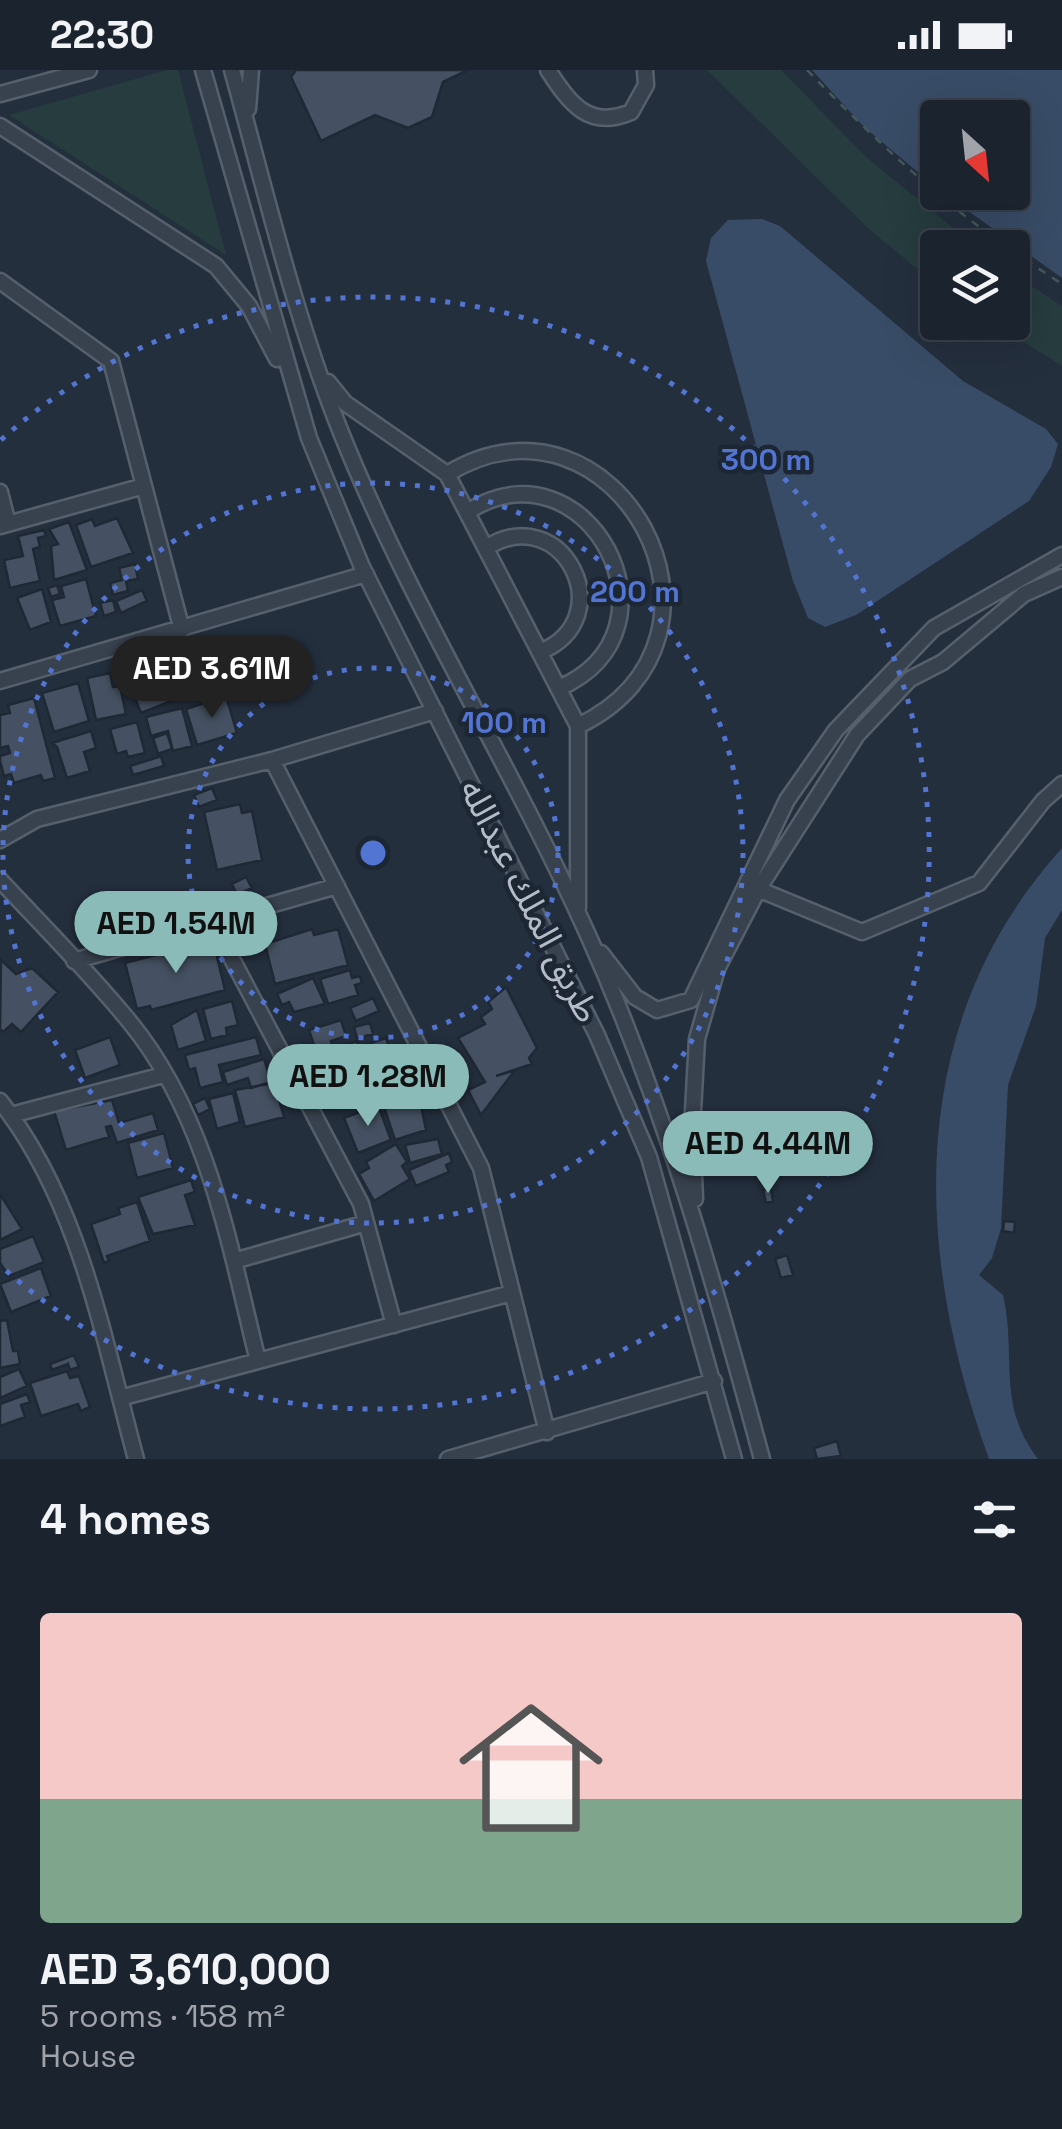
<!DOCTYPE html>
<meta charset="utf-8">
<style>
body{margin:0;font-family:"Space Grotesk","Noto Sans Arabic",sans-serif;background:#282f3a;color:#f1f3f6;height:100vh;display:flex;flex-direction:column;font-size:38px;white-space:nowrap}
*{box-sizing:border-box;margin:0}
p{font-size:32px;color:#a0a4aa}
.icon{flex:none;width:55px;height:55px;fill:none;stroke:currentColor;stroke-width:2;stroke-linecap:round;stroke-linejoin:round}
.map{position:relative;height:1389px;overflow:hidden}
.sheet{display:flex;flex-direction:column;background:#1b232e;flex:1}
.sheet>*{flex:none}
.needle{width:65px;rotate:153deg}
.fabs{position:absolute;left:920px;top:30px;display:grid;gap:20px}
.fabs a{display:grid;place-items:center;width:110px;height:110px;border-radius:10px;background:#1b232e;box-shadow:0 10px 40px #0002,0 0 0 2px #39404a;font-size:50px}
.price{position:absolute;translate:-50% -85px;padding:0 22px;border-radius:35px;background:#8bbbb9;color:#111;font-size:32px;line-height:65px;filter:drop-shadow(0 2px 5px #0008)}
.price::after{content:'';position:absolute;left:50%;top:60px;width:30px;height:22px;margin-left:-15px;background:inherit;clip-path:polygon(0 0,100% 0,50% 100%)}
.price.current{background:#222;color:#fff}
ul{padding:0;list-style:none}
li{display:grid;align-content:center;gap:20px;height:530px;padding:0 40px}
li+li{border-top:2px solid #39404a}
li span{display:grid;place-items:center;height:310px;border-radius:10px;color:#555}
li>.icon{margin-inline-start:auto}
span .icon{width:180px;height:180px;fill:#fffc;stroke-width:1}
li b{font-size:42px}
h2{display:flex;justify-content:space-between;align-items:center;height:120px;padding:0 40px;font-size:42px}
.status{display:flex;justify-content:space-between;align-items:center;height:70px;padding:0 50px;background:#1b232e;direction:ltr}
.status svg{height:28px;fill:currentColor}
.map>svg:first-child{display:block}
</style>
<div class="status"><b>22:30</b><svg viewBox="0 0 49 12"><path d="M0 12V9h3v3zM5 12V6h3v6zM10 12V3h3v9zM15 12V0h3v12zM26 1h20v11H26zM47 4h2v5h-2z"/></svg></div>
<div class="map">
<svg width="1062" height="1389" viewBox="0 0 1062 1389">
<rect width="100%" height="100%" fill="#242f3e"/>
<path fill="#263c3f" d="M167 0H178L226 185 9 45Z
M707 0H781L866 87 977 177 938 178 937 215 870 160Z
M1013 204 1062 236V296L993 253 1012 252Z"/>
<path fill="#394c67" d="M812 0H1062V208L943 123 1012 122V48H938L937 118 864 57Z
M762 149 780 156 963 311 1046 359 1058 374 1051 397 1029 431 856 545 825 557 808 548 793 511 706 191 711 168 728 150Z
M1062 778V840L1045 868 1036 936 1008 1015 1001 1158 992 1188 979 1205 1003 1225C1017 1286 996 1335 1038 1389H989C913 1180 904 953 1062 778Z"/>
<path fill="#455162" stroke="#1f2835" stroke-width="2.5" d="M468 0 443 12 432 47 408 58 375 45 321 71 291 7 296 0Z
M117 448 133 483 91 497 76 455 92 449 95 456Z
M69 452 87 500 54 510 51 476 58 474 49 459Z
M44 460 46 466 38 468 40 477 33 479 40 511 10 518 4 490 23 486 18 466Z
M135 494 138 509 126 511 128 521 113 525 110 513 122 510 119 498Z
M86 509 96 546 60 556 52 530 64 527 61 516Z
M57 515 60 524 51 527 48 518Z
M42 519 51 552 30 560 17 528Z
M142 520 147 531 121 543 116 531Z
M113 530 116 542 104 546 100 533Z
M208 574 224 615 186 630 178 609 188 605 181 585Z
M158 587 161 596 148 602 144 593Z
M162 601 174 630 141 643 133 623 141 620 137 611Z
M110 603 113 617 120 616 126 644 96 650 87 608Z
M78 613 89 651 54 662 42 623Z
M226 626 237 663 197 675 186 639Z
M34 628 55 708 43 711 41 705 14 713 11 704 4 706 0 691V686L10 683 8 676 0 678V645L10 643 8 635Z
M182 638 192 676 173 681 168 661 151 666 146 647Z
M137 652 145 683 128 687 126 681 117 684 110 659Z
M91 661 96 678 84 682 90 701 67 708 57 677 52 673Z
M167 663 172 679 160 683 164 696 133 705 130 696 159 687 153 668Z
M212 718 217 730 199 737 194 725Z
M240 734 242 743 252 741 262 790 217 800 204 742Z
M246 807 252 818 237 825 232 814Z
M259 848 268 867 247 877 238 858Z
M312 859 314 865 338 859 348 895 275 914 265 874Z
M213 870 225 920 151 940 150 936 137 939 125 893Z
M1 890 16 904 32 898 58 922 21 962 12 954 3 962 0 959Z
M350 900 352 908 360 906 362 913 355 915 358 925 328 934 320 909Z
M313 908 325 934 294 942 289 932 282 935 277 924Z
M506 917 537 978 529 988 532 994 496 1006 515 1000 481 1045 468 1020 485 1012 458 968 485 954 481 947 492 939 488 932Z
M373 928 379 941 356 951 350 938Z
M232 931 238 955 226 958 227 965 211 969 203 939Z
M197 940 206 971 178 980 171 955Z
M341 950 346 966 331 971 338 993 313 1001 308 984 316 981 309 960Z
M370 953 373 964 357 968 354 957Z
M110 967 120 995 85 1008 75 980Z
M256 967 261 985 219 995 223 1012 200 1018 195 998 189 1000 185 985Z
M386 968 391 984 360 995 358 990 348 993 342 976 357 971 359 977Z
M264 989 271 1012 251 1018 248 1008 227 1015 223 1002Z
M396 994 399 1001 406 999 411 1014 376 1027 366 1001Z
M362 1004 370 1028 333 1039 329 1024 335 1022 332 1014Z
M274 1013 284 1047 245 1057 235 1020Z
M233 1023 240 1052 217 1059 209 1029Z
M419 1025 426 1060 395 1070 384 1037Z
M205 1028 210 1039 198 1045 193 1034Z
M112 1030 119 1053 153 1043 158 1060 117 1073 111 1056 106 1057 109 1067 66 1080 54 1041Z
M378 1035 391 1070 358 1083 344 1048Z
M164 1063 173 1098 137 1108 128 1073Z
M438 1069 442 1084 410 1093 405 1075Z
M396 1074 407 1092 402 1096 410 1109 374 1131 359 1104 369 1098 366 1092Z
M449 1083 452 1092 446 1095 449 1102 416 1116 409 1100Z
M191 1110 195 1122 185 1125 195 1155 153 1164 138 1127Z
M771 1119 773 1131 766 1133 763 1120Z
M0 1124 22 1159 0 1170Z
M137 1132 150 1171 107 1186 109 1191 104 1193 91 1154 120 1144 118 1138Z
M1004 1151 1015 1152 1014 1163 1003 1161Z
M33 1166 44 1192 9 1206 0 1193V1179Z
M787 1185 793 1205 781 1208 775 1189Z
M41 1198 51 1226 11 1242 0 1214Z
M7 1250 13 1281H18L20 1294 0 1298V1251Z
M74 1285 79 1297 70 1300 68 1294 52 1300 50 1294Z
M19 1299 27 1316 0 1328V1307Z
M67 1301 70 1308 79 1306 90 1337 81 1341 78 1334 41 1346 30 1313Z
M27 1324 30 1332 21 1335 25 1347 0 1356V1334Z
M837 1371 841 1386 817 1389 814 1378Z"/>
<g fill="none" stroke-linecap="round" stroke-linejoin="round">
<defs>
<path id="minor" d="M203 0 309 368 362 497 597 965 649 1087 734 1389
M232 0C265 119 293 241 338 355 408 532 510 692 588 865 664 1034 714 1211 762 1389
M548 0C570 34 589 60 631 42L646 15 645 0
M0 24 89 0
M248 39 251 0
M0 56 216 196 249 236 277 289
M0 211 111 291 182 560
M328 312 345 333 447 404 578 656V838
M447 404C615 302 761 568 578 656
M0 422 8 454
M467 442C587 365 691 561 559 618
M0 456 144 416
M486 478C562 429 623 548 540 582
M0 611 366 504
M272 690 481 1098 547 1362
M0 770 37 749 272 690 435 641
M0 810C43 856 89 902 129 951 208 1047 229 1174 258 1291
M753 817 862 862 979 813 1043 731 1062 714
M212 851 361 1134 394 1255
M601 883 635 927 657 940 691 930 787 730 836 660 934 558 1062 485
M74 891 337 816
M0 1031C80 1132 103 1268 136 1389
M11 1045 163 1005
M695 1129 692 1059 697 969 717 899 759 818 857 665 910 609 943 592 1024 524 1062 507
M234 1191 366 1153
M120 1328 512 1223
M448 1389 714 1311"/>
</defs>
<use href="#minor" stroke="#565f6c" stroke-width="19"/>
<path stroke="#44595c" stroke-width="2.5" stroke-dasharray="8 8" stroke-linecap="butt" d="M807 0C870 65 933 125 1008 178
M1012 181 1062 214"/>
<use href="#minor" stroke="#38414e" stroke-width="14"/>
</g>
<g fill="none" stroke="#5274d3" stroke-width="5" stroke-dasharray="5 10">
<circle cx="373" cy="783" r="185"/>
<circle cx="373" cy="783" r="370"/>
<path d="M1 370A556 556 0 1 1 1 1196"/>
</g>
<g text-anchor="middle" stroke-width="9" stroke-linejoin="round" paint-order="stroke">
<g font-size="35" fill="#b4bcc9" stroke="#1d2633">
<text transform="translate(530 831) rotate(63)" y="12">طريق الملك عبدالله</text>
</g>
</g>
<circle cx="373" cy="783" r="15" fill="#5274d3" stroke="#1d2633" stroke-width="5"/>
<g font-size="30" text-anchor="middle" font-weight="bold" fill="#5274d3" stroke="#1d2633" stroke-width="9" stroke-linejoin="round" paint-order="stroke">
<text x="766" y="400">300 m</text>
<text x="635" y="532">200 m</text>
<text x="504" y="663">100 m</text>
</g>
</svg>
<div class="fabs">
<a><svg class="needle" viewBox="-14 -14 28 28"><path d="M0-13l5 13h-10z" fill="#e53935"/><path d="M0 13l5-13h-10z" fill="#a0a4aa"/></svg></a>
<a><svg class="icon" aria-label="layers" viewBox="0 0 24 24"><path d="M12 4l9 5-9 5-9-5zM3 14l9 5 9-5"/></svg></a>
</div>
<b class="price current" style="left:212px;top:651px">AED 3.61M</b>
<b class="price" style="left:176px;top:906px">AED 1.54M</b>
<b class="price" style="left:368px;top:1059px">AED 1.28M</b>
<b class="price" style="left:768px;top:1126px">AED 4.44M</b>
</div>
<section class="sheet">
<h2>4 homes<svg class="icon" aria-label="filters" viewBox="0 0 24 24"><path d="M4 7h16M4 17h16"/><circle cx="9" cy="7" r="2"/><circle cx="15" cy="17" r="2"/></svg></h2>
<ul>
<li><span style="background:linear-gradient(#f6c9c9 60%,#7fa58c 0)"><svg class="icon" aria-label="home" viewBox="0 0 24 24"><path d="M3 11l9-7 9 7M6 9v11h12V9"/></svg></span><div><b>AED 3,610,000</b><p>5 rooms · 158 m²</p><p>House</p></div></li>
</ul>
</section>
